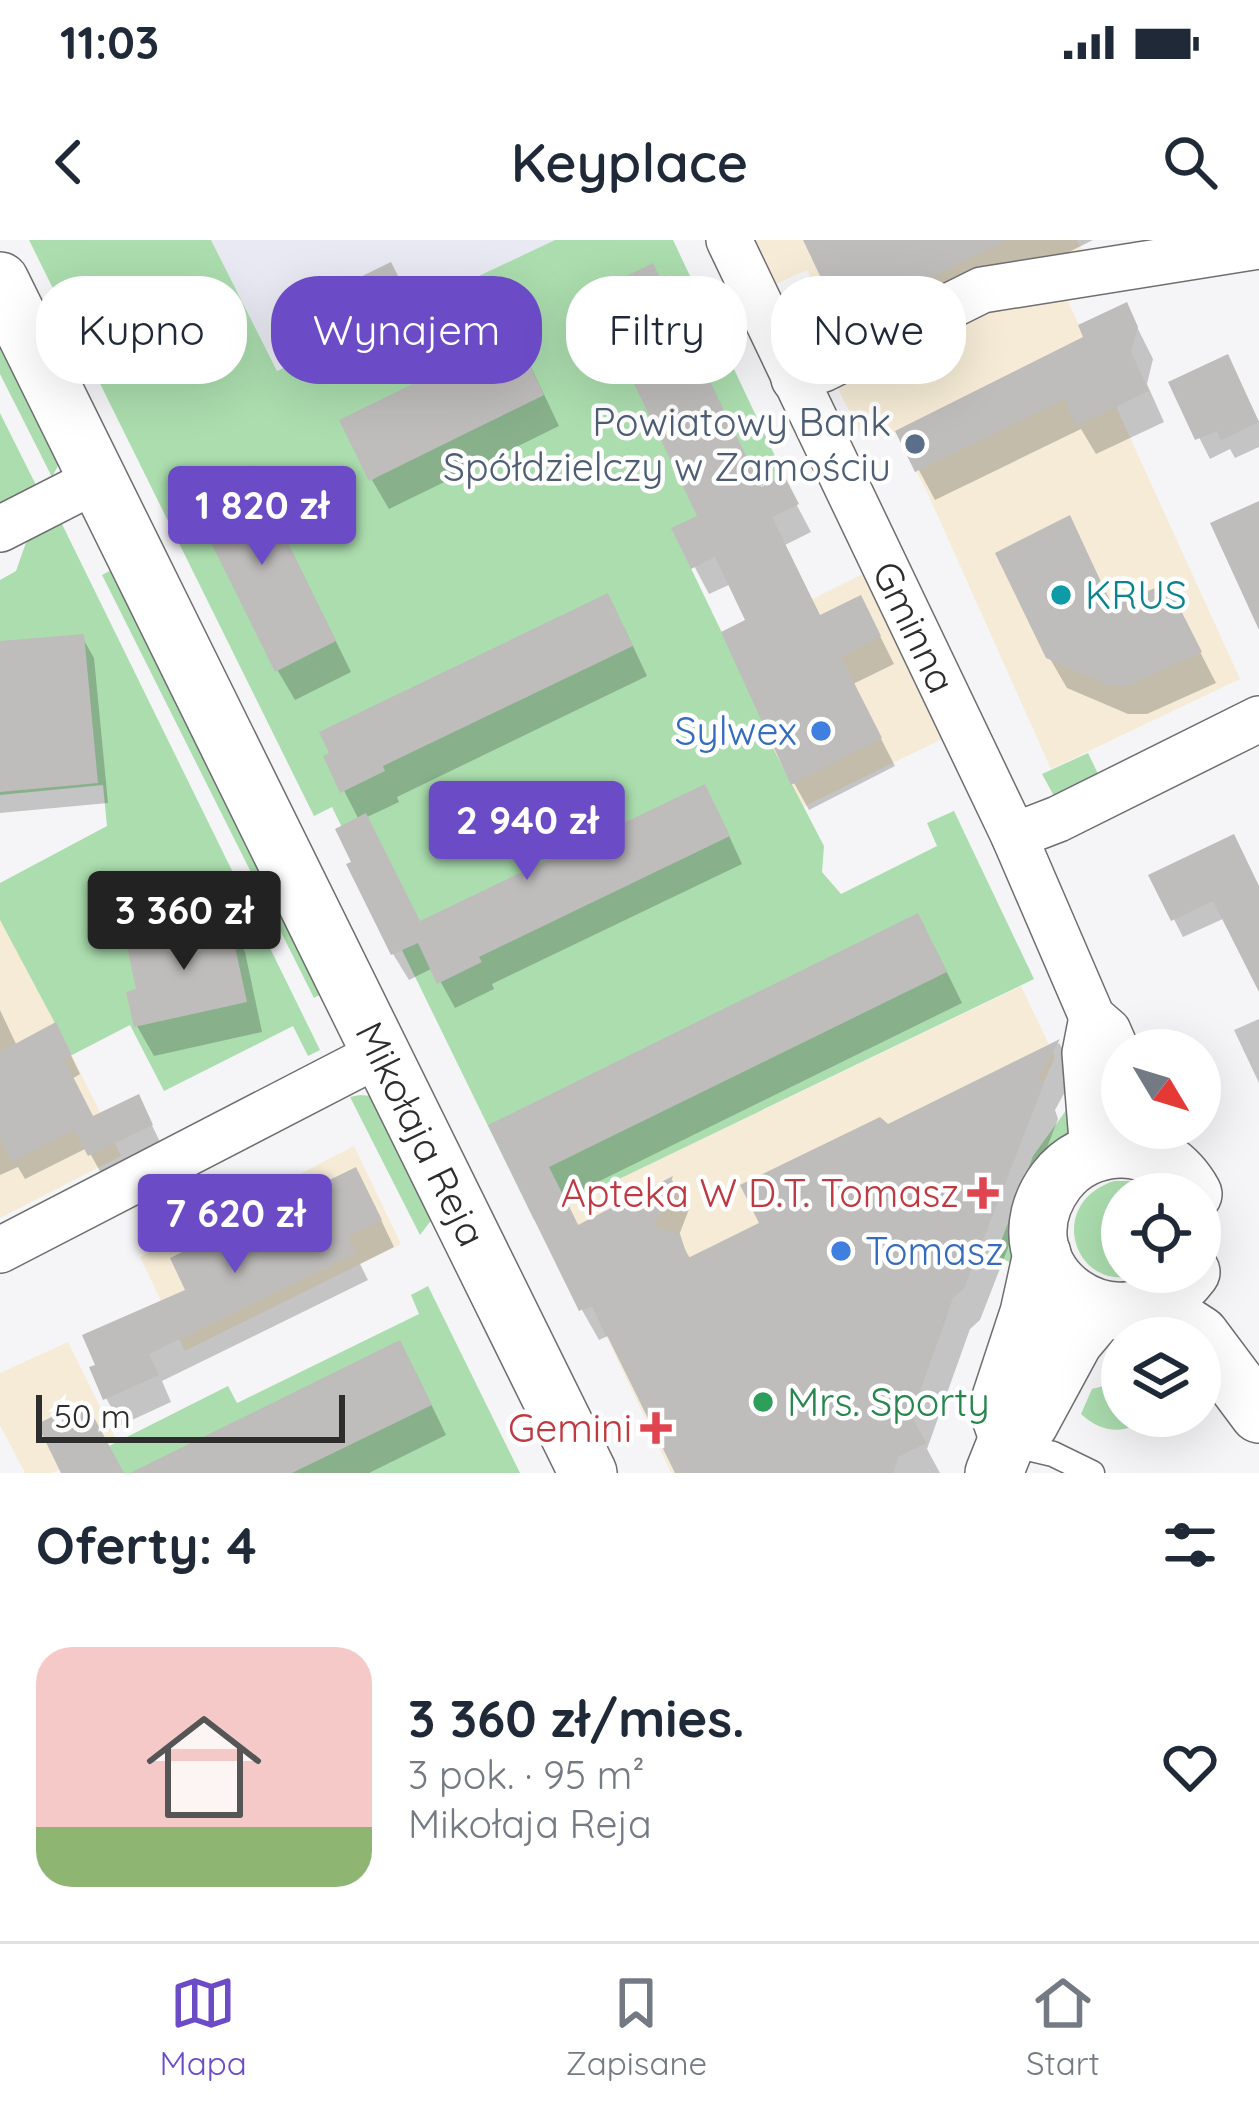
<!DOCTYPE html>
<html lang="pl">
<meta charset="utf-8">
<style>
body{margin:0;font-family:Quicksand,sans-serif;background:#f6f6f7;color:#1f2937;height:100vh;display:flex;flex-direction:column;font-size:45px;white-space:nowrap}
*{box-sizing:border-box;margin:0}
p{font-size:39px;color:#747a83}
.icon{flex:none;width:66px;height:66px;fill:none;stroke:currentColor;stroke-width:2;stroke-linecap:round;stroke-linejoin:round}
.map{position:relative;height:1233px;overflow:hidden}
.sheet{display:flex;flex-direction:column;background:#fff;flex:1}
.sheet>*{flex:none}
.banner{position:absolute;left:36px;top:36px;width:1188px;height:108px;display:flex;gap:24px}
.needle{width:78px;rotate:128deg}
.buttons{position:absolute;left:1101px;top:789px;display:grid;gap:24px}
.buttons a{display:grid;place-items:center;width:120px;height:120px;border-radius:50%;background:#fff;box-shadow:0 12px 48px #0002;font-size:60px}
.scale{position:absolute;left:36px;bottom:30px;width:309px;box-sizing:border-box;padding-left:12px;border:6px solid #2d2d2e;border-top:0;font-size:33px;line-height:42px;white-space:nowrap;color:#2d2d2e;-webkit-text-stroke:9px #fff;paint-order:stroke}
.price{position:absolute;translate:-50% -102px;padding:0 27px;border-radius:12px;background:#6c4cc6;color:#fff;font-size:39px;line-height:78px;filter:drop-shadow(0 3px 6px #0008)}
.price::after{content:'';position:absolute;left:50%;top:72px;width:36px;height:27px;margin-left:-18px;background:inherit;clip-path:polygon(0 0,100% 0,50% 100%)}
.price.on{background:#222;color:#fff}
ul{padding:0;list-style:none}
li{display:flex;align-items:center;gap:36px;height:300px;padding:0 36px}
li+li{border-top:3px solid #e0e1e3}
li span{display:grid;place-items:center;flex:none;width:336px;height:240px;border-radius:36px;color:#555}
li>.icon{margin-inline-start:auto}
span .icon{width:144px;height:144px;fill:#fffc;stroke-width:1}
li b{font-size:51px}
h2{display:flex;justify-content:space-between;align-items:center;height:144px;padding:0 36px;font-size:51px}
.chip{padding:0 42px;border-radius:48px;background:#fff;box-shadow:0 12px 48px #0002;font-size:42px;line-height:108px}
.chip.on{background:#6c4cc6;color:#fff}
.status{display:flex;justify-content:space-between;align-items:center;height:84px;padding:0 60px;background:#fff;direction:ltr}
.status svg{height:33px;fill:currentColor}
header{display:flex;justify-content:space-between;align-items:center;height:156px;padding:0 36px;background:#fff;font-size:54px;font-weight:600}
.dock{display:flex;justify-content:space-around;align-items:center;height:168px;border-top:3px solid #e0e1e3;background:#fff;font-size:33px;color:#747a83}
.dock a{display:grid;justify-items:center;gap:6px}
.dock .on{color:#6c4cc6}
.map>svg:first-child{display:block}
</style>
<div class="status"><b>11:03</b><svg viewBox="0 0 49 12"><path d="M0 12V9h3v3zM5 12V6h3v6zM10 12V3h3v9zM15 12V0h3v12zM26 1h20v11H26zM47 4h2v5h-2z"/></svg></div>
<header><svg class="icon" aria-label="back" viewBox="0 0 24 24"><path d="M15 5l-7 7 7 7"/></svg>Keyplace<svg class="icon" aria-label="search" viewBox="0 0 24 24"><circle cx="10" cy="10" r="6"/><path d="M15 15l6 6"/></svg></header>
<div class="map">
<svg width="1259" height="1233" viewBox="0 0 1259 1233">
<rect width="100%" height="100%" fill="#f5f5f7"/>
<path fill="#f5ebd6" d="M756 0H1077L1083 11 993 25 842 99 807 30 776 44Z
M1067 59 1240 439 1051 529 928 254 896 192 862 196 835 143 993 63Z
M863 334 942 499 803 567 760 484 745 392Z
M0 680 56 782 121 916 0 978Z
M1021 746 1055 817 942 1068 947 1076 911 1175 926 1203 898 1217 893 1233H671L592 1066 579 1071 534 980Z
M354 906 401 1004 185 1111 140 1017Z
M68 1102 117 1201 53 1233H25L0 1185V1133Z"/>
<path fill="#e9e9f3" d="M211 0H555L277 131Z"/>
<path fill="#abddae" d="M29 0H211L277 131 555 0H673L784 235 672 289 765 482 761 485 824 606 822 632 841 654 937 606 927 583 954 571 1034 739 534 980 332 567 314 576Z
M0 95 59 224 52 237 0 134Z
M0 173 37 247 0 265Z
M59 278 320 810 308 816 293 786 164 851 130 785 72 815 0 680V643L107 586 103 545 0 555V340L16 331 30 291Z
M117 327 326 751 314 758 102 335Z
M1088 513 1099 536 1054 556 1042 534Z
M360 855 372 856 436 974 420 995 350 857Z
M1075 858 1070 889 1017 1026 996 1015 1033 916Z
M1114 941H1131L1156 954H1122V1032H1145C1078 1061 1041 965 1114 941Z
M428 1046 520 1233H105L95 1213 228 1146 237 1163 419 1074 411 1055Z
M1122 1141V1176H1154C1128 1193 1105 1196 1081 1174L1092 1149Z"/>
<path fill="#0003" d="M807 0H1093L864 114Z
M390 26 407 60 378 75 360 40Z
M1126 65 1153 119 1147 144 1164 182 1096 214 1081 189 935 260 899 193 1087 99Z
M531 127 559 186 389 269 372 240Z
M1238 138 1259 182V207L1235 218 1230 209 1210 219 1172 144Z
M783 239 811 292 785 305 821 378 875 386 894 424 853 444 895 526 809 570 794 543 749 382 731 344 709 354 675 290Z
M266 259 351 432 295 460 278 431Z
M1085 309 1114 369 1182 377 1216 443 1147 474H1128L1067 448 1049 417Z
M624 387 647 436 397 557 399 562 365 578 420 684 719 574 742 624 492 744 494 749 455 768 433 728 409 740 393 714 350 625 355 623 359 580 327 517Z
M82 397 94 418 108 563 0 573V412Z
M1152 636 1259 649V682L1225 678 1183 697Z
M228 683 245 712 262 792 154 816 137 786 140 752 162 697Z
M935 708 962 763 565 958 579 987 672 940 689 969 678 998 691 1020 763 985 887 888 1059 803 1076 832 1055 870 1058 879 980 1080 970 1089 927 1209 940 1233H678L610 1095 599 1100 582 1070 492 886Z
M0 770 17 806 66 805 80 834 72 839 93 879 148 877 161 904 101 933 87 908 25 939 18 927 0 935Z
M1259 779V843L1234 790Z
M370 957 394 1007 360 1024 368 1040 162 1141 171 1162 121 1185 106 1158 189 1051Z
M416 1133 446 1195 369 1233H136Z"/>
<path fill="#bebdbb" d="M803 0H1007L842 82Z
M391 22 405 50 370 67 356 39Z
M653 23 761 247 784 235 799 264 772 277 820 375 861 355 881 396 841 417 882 498 791 545 721 392 745 380 715 317 691 329 671 288 697 276 591 53Z
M1127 62 1138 87 1131 112 1149 151 1076 186 1065 159 915 232 895 191 1083 97 1078 85Z
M515 94 544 155 369 241 339 180Z
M1228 114 1259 182 1221 200 1217 191 1195 200 1168 142Z
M250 225 336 401 275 432 188 256Z
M1259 261V390L1210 283Z
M1070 275 1112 366 1167 343 1202 412 1129 445H1109L1046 418 995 313Z
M608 353 633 406 383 526 385 531 340 553 323 516 329 513 319 492Z
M84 394 98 543 0 552V401Z
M705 544 730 596 479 717 482 722 437 744 418 703 391 715 346 624 351 622 335 589 366 573 420 681Z
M1234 594 1259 646V752L1213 661 1171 681 1148 635Z
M918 673 947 732 549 927 578 985 673 936 654 987 680 994 688 1018 759 983 740 945 880 877 888 884 1060 799 1039 837 1043 846 964 1049 953 1058 911 1176 926 1203 898 1217 893 1233H675L592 1065 579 1071 488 885Z
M229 679 247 762 134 787 126 752 136 749 125 697 161 689 162 694Z
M56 782 72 815 64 819 93 876 139 854 153 885 88 916 74 890 12 922 0 898V812Z
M356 927 382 980 348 996 356 1013 149 1114 159 1135 103 1160 89 1127 95 1125 82 1095 185 1050 170 1018Z
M400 1100 432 1165 292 1233H130Z
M85 1161 124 1233H61L37 1184Z"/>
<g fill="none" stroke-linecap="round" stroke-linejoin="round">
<defs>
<path id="service" d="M1010 1204 1053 1214 1092 1233"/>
<g id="minor">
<path id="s1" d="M729 0 1014 596 1092 777 1108 791 1122 823"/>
<path d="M794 139 823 129 982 50 1259 6"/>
<path d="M0 289 98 239"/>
<path d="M1014 596 1058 579 1259 479"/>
<path d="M1092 777 1085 813 1093 913"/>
<path d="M0 1010 381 813"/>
</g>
<g id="tertiary">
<path id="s2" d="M0 41 588 1233"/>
<path d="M1191 1032C1120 1127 990 1030 1056 941 1071 921 1094 910 1119 909 1152 908 1178 927 1193 954"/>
<path d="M1154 1065 1200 1095 1259 1174"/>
<path d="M1008 1198 1000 1175V1161L1029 1073 1042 1014"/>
<path d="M994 1233 1008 1198 1029 1184 1074 1101 1100 1070"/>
</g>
</defs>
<use href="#service" stroke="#6e6e70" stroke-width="27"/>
<use href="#minor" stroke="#6e6e70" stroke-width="48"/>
<use href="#tertiary" stroke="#6e6e70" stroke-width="60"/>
<use href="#service" stroke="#fff" stroke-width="24"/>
<use href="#minor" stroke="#fff" stroke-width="45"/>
<use href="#tertiary" stroke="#fff" stroke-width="57"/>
</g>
<circle fill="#5c6f8a" stroke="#fff" stroke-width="4.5" cx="915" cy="204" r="12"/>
<circle fill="#0f9aa8" stroke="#fff" stroke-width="4.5" cx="1061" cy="355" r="12"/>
<g fill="#3f7fe0" stroke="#fff" stroke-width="4.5">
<circle cx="821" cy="491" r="12"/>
<circle cx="841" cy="1011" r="12"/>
</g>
<g fill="#e0444e" stroke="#fff" stroke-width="4.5">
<path d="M977 935h12v12h12v12h-12v12h-12v-12h-12v-12h12z"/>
<path d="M650 1170h12v12h12v12h-12v12h-12v-12h-12v-12h12z"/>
</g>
<circle fill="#2e9e5b" stroke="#fff" stroke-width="4.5" cx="763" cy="1162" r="12"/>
<g text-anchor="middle" stroke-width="9" stroke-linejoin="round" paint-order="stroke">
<g font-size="39" fill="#4e5e75" stroke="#fff" text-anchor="end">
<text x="891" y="196">Powiatowy Bank<tspan x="891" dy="45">Spółdzielczy w Zamościu</tspan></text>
</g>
<g font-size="39" fill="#0d838f" stroke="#fff" text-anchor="start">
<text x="1085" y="369">KRUS</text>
</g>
<g font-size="39" fill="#2d2d2e" stroke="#fff">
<text dy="14" stroke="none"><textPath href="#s1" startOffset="429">Gminna</textPath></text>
<text dy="14" stroke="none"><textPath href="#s2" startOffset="951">Mikołaja Reja</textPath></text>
</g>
<g font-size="39" fill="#366cbe" stroke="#fff" text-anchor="end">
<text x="797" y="505">Sylwex</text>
<text x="865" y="1025" text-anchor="start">Tomasz</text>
</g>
<g font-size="39" fill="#be3a42" stroke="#fff" text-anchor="end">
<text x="959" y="967">Apteka W D.T. Tomasz</text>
<text x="632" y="1202">Gemini</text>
</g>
<g font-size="39" fill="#27864d" stroke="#fff" text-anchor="start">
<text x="787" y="1176">Mrs. Sporty</text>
</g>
</g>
</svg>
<div class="buttons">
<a><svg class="needle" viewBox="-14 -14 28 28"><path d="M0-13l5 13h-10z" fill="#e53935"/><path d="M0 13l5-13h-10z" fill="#747a83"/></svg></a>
<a><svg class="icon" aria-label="locate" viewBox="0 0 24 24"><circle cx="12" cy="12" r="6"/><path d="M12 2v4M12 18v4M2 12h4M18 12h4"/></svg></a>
<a><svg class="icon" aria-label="layers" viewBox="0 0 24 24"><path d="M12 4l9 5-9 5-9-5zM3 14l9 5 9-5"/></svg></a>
</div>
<div class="scale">50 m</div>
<b class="price" style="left:262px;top:328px">1 820 zł</b>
<b class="price" style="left:527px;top:643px">2 940 zł</b>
<b class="price on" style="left:184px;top:733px">3 360 zł</b>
<b class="price" style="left:235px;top:1036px">7 620 zł</b>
<div class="banner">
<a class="chip">Kupno</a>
<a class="chip on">Wynajem</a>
<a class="chip">Filtry</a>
<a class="chip">Nowe</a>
</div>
</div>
<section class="sheet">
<h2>Oferty: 4<svg class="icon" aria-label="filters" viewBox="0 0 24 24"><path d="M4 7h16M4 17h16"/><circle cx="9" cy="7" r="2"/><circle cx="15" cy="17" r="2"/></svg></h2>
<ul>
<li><span style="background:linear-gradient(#f6c9c9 75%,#8fb573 0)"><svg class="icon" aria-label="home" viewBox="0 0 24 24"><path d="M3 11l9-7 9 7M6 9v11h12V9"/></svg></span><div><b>3 360 zł/mies.</b><p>3 pok. · 95 m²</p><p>Mikołaja Reja</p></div><svg class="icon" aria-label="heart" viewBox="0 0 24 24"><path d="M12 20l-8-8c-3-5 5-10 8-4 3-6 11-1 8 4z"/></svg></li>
</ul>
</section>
<nav class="dock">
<a class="on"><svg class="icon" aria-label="map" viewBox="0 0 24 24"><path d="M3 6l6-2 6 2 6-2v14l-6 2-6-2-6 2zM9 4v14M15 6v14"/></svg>Mapa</a>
<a><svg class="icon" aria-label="saved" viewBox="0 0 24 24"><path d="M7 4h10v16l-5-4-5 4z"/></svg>Zapisane</a>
<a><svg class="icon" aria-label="home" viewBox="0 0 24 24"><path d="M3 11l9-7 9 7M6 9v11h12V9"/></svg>Start</a>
</nav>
